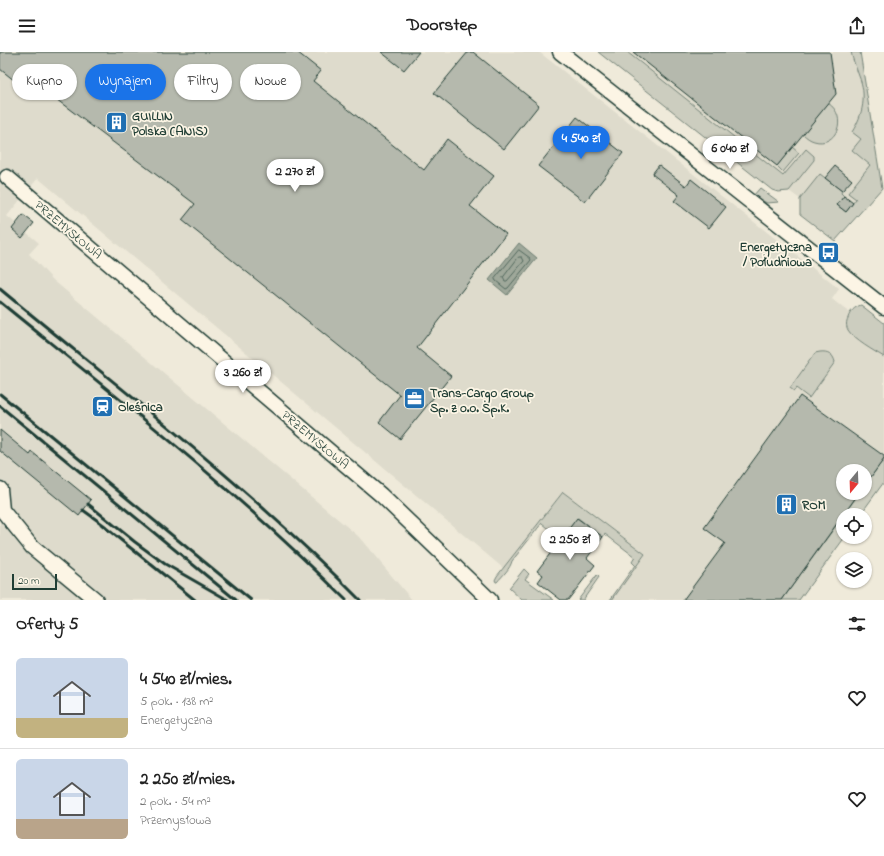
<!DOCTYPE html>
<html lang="pl">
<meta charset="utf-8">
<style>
body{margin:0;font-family:"Indie Flower",sans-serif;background:#f6f6f6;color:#222;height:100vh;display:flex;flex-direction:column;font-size:15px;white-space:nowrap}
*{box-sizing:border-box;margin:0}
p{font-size:13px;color:#767676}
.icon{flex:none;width:22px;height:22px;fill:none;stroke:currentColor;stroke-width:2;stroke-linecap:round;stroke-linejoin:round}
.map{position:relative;height:548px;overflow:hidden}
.sheet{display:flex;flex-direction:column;background:#fff;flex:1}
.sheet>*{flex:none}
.top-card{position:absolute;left:12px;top:12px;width:400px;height:36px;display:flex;gap:8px}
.needle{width:26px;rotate:199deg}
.controls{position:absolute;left:836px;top:412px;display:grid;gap:8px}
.controls a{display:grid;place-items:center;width:36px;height:36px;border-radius:50%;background:#fff;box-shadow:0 1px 3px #0004;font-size:20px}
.scale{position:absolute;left:12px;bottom:10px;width:45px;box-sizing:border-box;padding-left:4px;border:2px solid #1f3d34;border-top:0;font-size:11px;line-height:14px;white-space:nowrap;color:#1f3d34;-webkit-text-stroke:3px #fcf5e5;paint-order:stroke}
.price{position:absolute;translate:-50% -34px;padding:0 9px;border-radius:14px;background:#fff;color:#222;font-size:13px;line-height:26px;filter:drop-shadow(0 1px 2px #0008)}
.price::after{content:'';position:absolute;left:50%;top:24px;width:12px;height:9px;margin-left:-6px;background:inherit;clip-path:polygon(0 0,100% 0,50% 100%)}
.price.on{background:#1a73e8;color:#fff}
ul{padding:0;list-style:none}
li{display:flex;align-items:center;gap:12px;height:100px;padding:0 16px}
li+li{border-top:1px solid #e0e0e0}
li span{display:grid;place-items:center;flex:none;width:112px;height:80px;border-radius:6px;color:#555}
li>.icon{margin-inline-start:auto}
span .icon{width:48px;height:48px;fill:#fffc;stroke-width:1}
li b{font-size:17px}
h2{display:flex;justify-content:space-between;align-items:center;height:48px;padding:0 16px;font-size:17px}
.pill{padding:0 14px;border-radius:18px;background:#fff;box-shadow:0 1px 3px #0004;font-size:14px;line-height:36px}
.pill.on{background:#1a73e8;color:#fff}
header{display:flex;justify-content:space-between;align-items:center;height:52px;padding:0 16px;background:#fff;font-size:18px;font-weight:700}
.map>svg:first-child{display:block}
</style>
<header><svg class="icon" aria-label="menu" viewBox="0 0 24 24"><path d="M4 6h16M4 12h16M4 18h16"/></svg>Doorstep<svg class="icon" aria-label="share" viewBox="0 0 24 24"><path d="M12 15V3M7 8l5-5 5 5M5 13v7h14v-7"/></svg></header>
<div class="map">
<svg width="884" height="548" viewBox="0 0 884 548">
<rect width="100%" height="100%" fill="#efeada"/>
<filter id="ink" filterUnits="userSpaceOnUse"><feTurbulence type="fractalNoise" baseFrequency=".025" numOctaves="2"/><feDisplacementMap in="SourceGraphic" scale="8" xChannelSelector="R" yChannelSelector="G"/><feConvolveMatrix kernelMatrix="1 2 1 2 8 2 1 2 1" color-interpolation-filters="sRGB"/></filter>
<g filter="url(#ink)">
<path fill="#dedbcc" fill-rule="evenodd" d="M0 0H539L839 237 832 247 843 256 853 263 884 276V430L860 463H843V485H845L799 548H612L645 502 563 440 503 516 38 126 7 164 39 191 29 202 53 228 358 484 412 548H0ZM843 419H865V441H843Z
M598 0H860L882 136 835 189 800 162V147L789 139 778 140 772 138Z"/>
<path fill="#cccdbf" stroke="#76857a" d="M598 0H627L783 124 806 97 814 104V108L789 139 778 140 772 138Z
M851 0H860L882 136 835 189 800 162V147L820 122 842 139 841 141 844 144 837 153 846 160 856 147 848 141 870 113 852 98 861 87 852 80C863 63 867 43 859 24 856 15 853 9 851 0Z
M828 51C849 65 836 96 814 89 810 88 806 85 803 82Z
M792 95 799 101 783 120 777 114Z
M760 136 779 150 767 151 753 144Z
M861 253 884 271V305C874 299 854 288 848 278 846 274 846 270 848 266 850 259 855 255 861 253Z
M820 300C828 299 833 302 835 310L809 346 796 336 794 339 790 336 815 301Z
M884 407V430L860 463H844L859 441H865V433Z
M563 440 645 502 612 548H610L635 513 632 510 635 505 605 482 603 485 578 466 561 487 542 471 512 509C510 517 503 523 497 530H496L495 528 497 524Z
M843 464V485H845L799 548H782Z
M524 517 529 522 525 527 554 548H522L509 536Z
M597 523 599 525 583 548H578Z"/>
<path fill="#9fa89a" stroke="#6c7d71" d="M519 191 537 206 507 243 489 228Z"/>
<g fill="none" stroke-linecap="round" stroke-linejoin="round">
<path stroke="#52685d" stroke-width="1" d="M519 198 530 206 531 208 508 236 506 237 496 229 495 227Z
M519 205H522L524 209 507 229H505L503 226Z"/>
</g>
<path fill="#b5b9ad" stroke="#1f3d34" d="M0 0H297L321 19 313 29 424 118 447 87 494 124 470 154 506 182 417 296 451 324 400 387 379 370 400 343 182 168 195 152 36 32 30 41 0 17Z
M381 0H419L404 18Z
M468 0H473L539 53 504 97 434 41Z
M633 0H830L836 42 777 114Z
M577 65 623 101 585 150 538 114Z
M659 113 686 134 691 127 726 155 709 176 674 149 679 143 652 122Z
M835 114 852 128 842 139 825 126Z
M844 144 853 151 846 160 837 153Z
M23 163 34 171 22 186 12 177Z
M800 344 884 404V407L865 433V419H843V441H859L782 548H683L725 491 704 476Z
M0 378 30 403 32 400 91 448 79 464 0 399Z
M577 466 603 485 587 506 595 513 568 548H561L538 530 543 523 537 519Z"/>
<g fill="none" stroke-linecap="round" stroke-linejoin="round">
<defs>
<path id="street" d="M560 0 884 255
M7 125 381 443 490 548
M0 437 2 458
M0 457 2 458 32 495 96 548"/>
</defs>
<use href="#street" stroke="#1f3d34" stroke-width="17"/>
<use href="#street" stroke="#fcf5e5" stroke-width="14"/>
<path stroke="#1f3d34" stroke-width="3" d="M0 237C122 338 249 435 360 548
M0 250C118 346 238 440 346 548
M0 342 251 548
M0 354 236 548
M88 452 135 490 165 512 228 548
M83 458 105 474
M101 472 195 548"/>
</g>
</g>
<defs>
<symbol id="building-square" viewBox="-11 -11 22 22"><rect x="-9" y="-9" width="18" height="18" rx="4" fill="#1f6fb2" stroke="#fcf5e5"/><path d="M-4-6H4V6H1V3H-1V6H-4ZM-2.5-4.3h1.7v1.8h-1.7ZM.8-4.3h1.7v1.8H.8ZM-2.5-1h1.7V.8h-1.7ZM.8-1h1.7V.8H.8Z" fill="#fff"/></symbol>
<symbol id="bus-square" viewBox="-11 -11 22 22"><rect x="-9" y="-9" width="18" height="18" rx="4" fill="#1f6fb2" stroke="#fcf5e5"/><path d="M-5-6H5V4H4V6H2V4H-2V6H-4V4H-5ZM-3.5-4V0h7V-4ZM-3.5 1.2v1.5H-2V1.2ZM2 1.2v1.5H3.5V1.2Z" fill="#fff"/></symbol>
<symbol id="office-square" viewBox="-11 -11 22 22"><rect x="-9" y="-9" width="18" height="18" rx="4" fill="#1f6fb2" stroke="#fcf5e5"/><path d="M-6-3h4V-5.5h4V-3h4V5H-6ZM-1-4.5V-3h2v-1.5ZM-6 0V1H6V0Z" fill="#fff"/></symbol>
<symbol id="station-square" viewBox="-11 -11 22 22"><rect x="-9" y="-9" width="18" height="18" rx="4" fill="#1f6fb2" stroke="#fcf5e5"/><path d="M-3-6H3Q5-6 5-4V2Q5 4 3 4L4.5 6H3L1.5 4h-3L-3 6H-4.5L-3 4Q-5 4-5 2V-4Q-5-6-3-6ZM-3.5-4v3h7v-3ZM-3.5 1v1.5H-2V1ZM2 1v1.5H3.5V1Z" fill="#fff"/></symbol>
</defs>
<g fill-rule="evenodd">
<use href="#building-square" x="104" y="58" width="25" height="25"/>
<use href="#bus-square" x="816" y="188" width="25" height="25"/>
<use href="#office-square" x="402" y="334" width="25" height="25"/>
<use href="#station-square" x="90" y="342" width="25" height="25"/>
<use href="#building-square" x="774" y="440" width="25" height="25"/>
</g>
<g text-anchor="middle" stroke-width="3.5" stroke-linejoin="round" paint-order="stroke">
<g font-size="13" font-weight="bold" fill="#1f3d34" stroke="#fcf5e5" text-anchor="start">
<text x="132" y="68">GUILLIN<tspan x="132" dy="15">Polska (ANIS)</tspan></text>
<text x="812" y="199" text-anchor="end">Energetyczna<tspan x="812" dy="15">/ Południowa</tspan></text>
<text x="430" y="345">Trans-Cargo Group<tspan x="430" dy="15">Sp. z o.o. Sp.K.</tspan></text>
<text x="118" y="359">Oleśnica</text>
<text x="802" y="457">ROM</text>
</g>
<g font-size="13" fill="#1f3d34" stroke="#fcf5e5">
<text transform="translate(69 177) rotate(40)" y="5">PRZEMYSŁOWA</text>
<text transform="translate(316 387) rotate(40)" y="5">PRZEMYSŁOWA</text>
</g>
</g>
</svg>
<div class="controls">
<a><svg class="needle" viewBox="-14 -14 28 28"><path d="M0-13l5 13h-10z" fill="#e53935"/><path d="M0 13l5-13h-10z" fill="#767676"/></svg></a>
<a><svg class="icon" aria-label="locate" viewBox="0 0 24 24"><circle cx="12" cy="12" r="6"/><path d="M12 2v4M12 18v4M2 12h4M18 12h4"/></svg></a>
<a><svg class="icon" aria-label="layers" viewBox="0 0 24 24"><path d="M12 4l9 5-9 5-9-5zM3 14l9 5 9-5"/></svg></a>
</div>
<div class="scale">20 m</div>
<b class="price on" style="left:581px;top:108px">4 540 zł</b>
<b class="price" style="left:730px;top:118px">6 040 zł</b>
<b class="price" style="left:295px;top:141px">2 270 zł</b>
<b class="price" style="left:243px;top:342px">3 260 zł</b>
<b class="price" style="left:570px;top:509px">2 250 zł</b>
<div class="top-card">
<a class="pill">Kupno</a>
<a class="pill on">Wynajem</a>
<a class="pill">Filtry</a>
<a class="pill">Nowe</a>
</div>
</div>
<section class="sheet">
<h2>Oferty: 5<svg class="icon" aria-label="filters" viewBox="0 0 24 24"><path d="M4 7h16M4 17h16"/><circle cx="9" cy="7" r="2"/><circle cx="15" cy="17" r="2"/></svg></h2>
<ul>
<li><span style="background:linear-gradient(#c9d6e8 75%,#c2b280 0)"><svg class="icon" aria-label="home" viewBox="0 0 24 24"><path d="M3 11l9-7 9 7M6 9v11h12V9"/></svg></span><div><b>4 540 zł/mies.</b><p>5 pok. · 138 m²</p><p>Energetyczna</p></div><svg class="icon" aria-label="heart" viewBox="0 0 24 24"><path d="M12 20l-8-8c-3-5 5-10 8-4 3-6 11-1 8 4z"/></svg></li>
<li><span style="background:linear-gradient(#c9d6e8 75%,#b9a48a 0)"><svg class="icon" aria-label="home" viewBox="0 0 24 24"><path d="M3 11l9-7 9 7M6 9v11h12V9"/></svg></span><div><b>2 250 zł/mies.</b><p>2 pok. · 54 m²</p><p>Przemysłowa</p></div><svg class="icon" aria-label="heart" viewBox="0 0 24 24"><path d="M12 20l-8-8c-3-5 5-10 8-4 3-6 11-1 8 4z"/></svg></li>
</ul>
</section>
